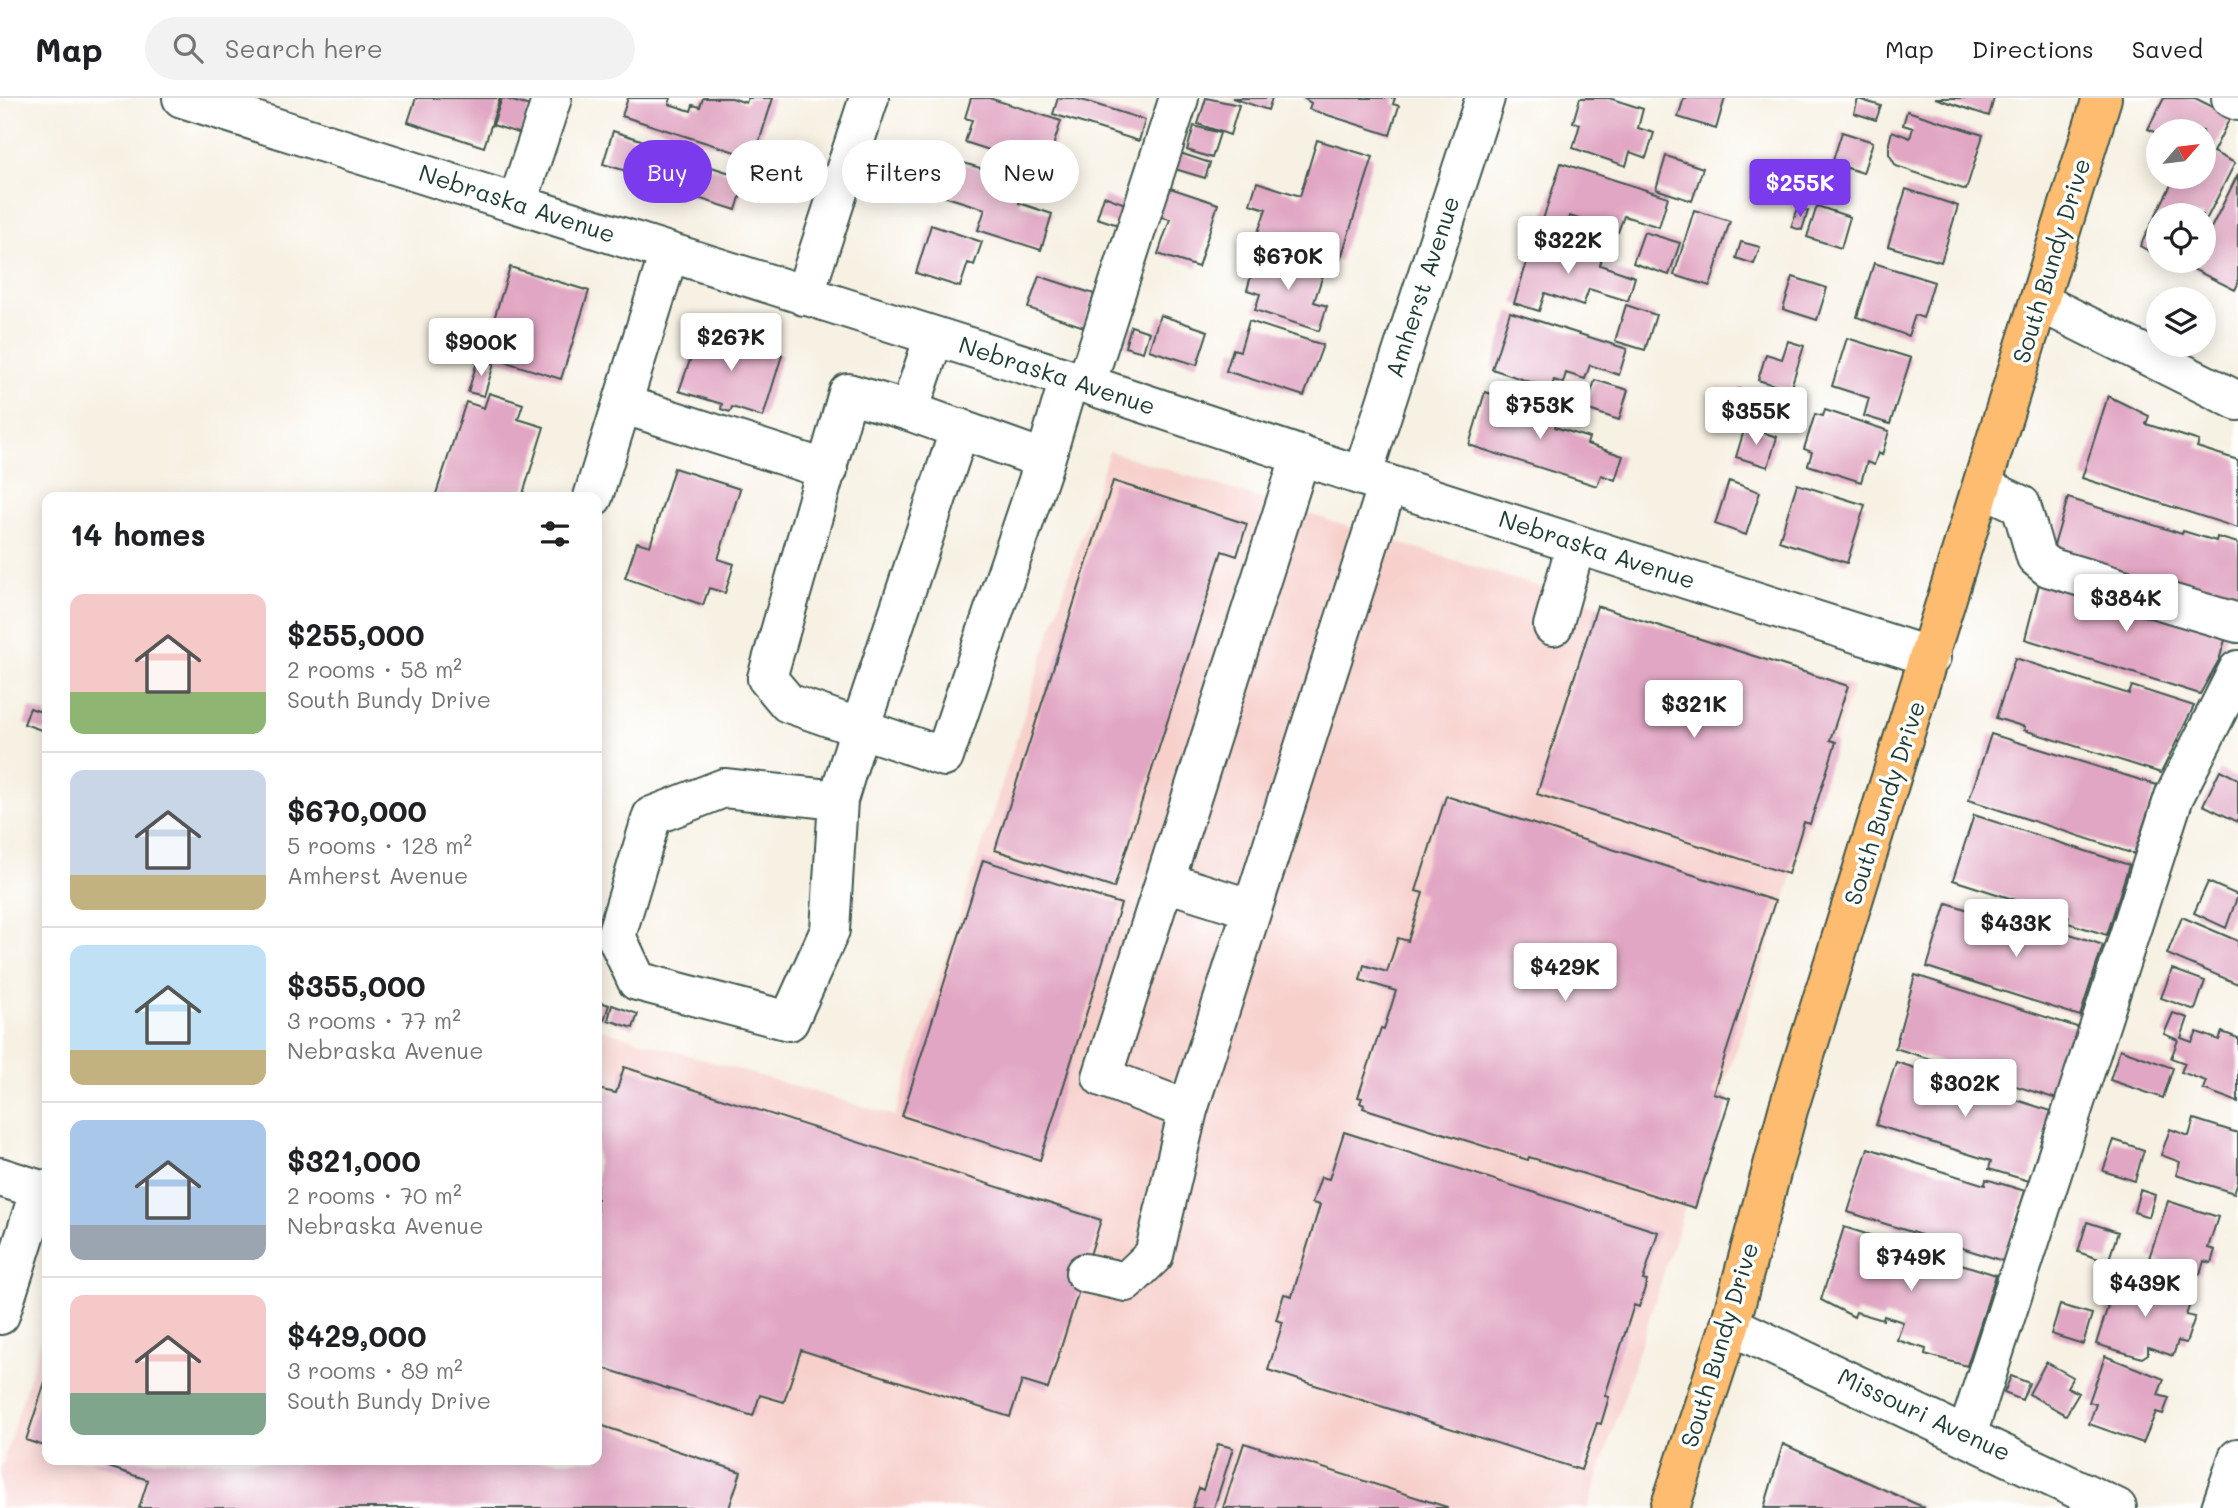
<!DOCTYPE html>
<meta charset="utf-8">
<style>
body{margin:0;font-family:Mali,sans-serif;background:#f2f2f2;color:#202124;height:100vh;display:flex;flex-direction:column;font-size:26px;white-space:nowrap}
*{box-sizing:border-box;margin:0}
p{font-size:23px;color:#757577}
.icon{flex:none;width:38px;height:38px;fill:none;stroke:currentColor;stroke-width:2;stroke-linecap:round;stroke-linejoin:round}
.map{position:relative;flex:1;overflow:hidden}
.panel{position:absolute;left:42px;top:394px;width:560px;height:973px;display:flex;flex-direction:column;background:#fff;border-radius:14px;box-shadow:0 4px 18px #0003}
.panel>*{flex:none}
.hud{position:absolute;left:623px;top:42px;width:665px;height:63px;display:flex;gap:14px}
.needle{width:46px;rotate:62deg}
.buttons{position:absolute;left:2146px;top:21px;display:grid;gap:14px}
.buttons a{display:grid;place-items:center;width:70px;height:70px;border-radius:50%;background:#fff;box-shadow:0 4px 18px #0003;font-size:35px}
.price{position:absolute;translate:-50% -60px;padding:0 16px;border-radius:7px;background:#fff;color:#222;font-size:23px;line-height:46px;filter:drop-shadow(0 2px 4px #0008)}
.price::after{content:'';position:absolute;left:50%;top:42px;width:21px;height:16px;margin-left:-10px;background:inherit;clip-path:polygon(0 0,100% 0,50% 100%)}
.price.active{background:#7c3aed;color:#fff}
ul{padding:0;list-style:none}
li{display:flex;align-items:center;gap:21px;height:175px;padding:0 28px}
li+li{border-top:2px solid #e0e0e0}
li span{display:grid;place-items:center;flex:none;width:196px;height:140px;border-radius:14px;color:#555}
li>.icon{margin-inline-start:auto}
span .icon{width:84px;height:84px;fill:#fffc;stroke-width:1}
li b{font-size:30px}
h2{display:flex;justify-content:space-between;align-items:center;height:84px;padding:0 28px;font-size:30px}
.pill{padding:0 24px;border-radius:32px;background:#fff;box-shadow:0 4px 18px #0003;font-size:24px;line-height:63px}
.pill.active{background:#7c3aed;color:#fff}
header{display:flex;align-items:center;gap:42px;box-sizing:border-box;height:98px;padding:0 35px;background:#fff;border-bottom:2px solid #e0e0e0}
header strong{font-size:33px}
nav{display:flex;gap:38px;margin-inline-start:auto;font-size:24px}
.search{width:490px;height:63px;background:#f2f2f2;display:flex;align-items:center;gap:18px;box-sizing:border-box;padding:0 24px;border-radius:38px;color:#757577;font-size:26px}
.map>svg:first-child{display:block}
</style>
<header>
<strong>Map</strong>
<div class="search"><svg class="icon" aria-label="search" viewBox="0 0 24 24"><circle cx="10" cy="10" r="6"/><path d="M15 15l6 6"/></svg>Search here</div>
<nav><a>Map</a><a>Directions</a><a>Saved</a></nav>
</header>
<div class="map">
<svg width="2238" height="1410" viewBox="0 0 2238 1410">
<rect width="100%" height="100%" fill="#fff"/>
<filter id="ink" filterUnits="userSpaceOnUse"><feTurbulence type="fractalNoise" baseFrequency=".0143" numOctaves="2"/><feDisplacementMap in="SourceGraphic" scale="14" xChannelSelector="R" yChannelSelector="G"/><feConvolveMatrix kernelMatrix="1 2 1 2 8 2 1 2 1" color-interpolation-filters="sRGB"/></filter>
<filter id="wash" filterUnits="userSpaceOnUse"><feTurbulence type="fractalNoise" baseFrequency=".00686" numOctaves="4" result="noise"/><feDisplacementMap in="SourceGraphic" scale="28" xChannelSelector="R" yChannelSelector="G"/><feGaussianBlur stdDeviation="1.57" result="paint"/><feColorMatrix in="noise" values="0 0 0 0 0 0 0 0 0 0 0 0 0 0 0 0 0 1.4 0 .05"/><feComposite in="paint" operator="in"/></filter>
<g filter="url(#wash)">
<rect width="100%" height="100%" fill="#f7f1e3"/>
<path fill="#f7d0cc" d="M1109 353 1853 588 1588 1410H0V1373L47 1223V1362H597V930L895 1018Z"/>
<g id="blocks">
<path fill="#e1a6c3" d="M416 0H500L484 49 408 24Z
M502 0 530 8 521 36 493 27Z
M628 0H671L669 6 691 13 693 7 700 9 703 0H732L746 5 748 0H773L754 60 622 18Z
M971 0H989L1061 23 1048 64 1020 55 1017 61 965 44 972 22 965 20Z
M1058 0H1075L1145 22 1139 43 1053 16Z
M1206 0 1239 7 1230 37 1198 26Z
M1232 0H1272L1268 12Z
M1303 0H1395L1393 6 1399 8 1390 37 1309 11 1311 5Z
M1580 0H1609L1643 11 1638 30 1654 35 1646 60 1630 54 1626 68 1573 50 1580 26 1573 24Z
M1684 0H1725L1716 31 1678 19Z
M1935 0H1994L1989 18Z
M2164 0H2195L2231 18 2213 54 2235 65 2203 128V117H2158V158L2140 148 2175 79H2203V33H2158V36L2148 31Z
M1858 1 1881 8 1876 22 1854 15Z
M1907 13 1983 37 1966 92 1896 68 1889 56V45L1892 33 1910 40 1913 30 1903 27Z
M1194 28 1220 35 1212 60 1187 52Z
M613 33 650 45 640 77 603 66Z
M1842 34 1873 44 1863 75 1832 65Z
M1317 42 1373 59 1340 163 1257 137 1266 111 1250 106 1257 84 1300 98Z
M664 54 746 80 736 112 682 95 680 102 652 93Z
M1180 55 1210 65 1205 80 1175 71Z
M1666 58 1703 70 1692 103 1656 91Z
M948 60 1025 84 1019 105 1052 116 1041 152 978 132 985 111 937 96Z
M1561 65 1668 99 1659 129 1624 118 1618 134 1570 118 1563 141 1539 134Z
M2238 76V186L2235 192 2191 170 2195 163H2203V146Z
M1167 89 1218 106 1198 169 1158 156 1170 121 1158 118Z
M1906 91 1958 108 1941 164 1888 148Z
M1104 98 1128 107 1121 128 1097 120Z
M1817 108 1850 119 1841 150 1807 139Z
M1798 110 1808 113 1802 132 1791 129Z
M1694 112 1730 123 1710 188 1674 177Z
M931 127 982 144 974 167 968 165 960 189 916 175Z
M1644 134 1680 145 1669 177 1633 165Z
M1535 139 1602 160 1600 167 1635 179 1628 203 1589 191 1583 208 1545 195 1539 213 1514 205Z
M1741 144 1760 149 1754 166 1736 160Z
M1272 157 1324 174 1314 204 1327 208 1319 233 1255 212 1260 196 1247 192 1255 164 1269 168Z
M2167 163H2185L2182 170Z
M1874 165 1934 184 1923 220 1915 217 1908 238 1857 219Z
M510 169 589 193 561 281 483 257Z
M1039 178 1094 196 1084 229 1028 210Z
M1793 179 1827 190 1817 222 1783 211Z
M1626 207 1656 217 1645 252 1615 243Z
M1510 214 1627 251 1619 277 1590 267 1585 281 1566 275 1563 285 1554 282 1551 291 1492 271Z
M1160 217 1208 233 1197 267 1149 252Z
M1249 223 1323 247 1304 298 1226 273 1233 251 1240 253Z
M1131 228 1149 234 1143 254 1125 249Z
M707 232 782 257 763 319 732 309 730 314 721 311 722 306 679 293 699 237 704 239Z
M1847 240 1911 260 1890 326 1864 318 1869 300 1832 288Z
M1788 243 1804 248 1790 292 1758 282 1766 256 1782 261Z
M478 261 494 266 484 298 468 294Z
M1595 282 1628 292 1619 322 1586 311Z
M1739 291 1766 297 1760 323 1733 316Z
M1485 294 1559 318 1555 329 1589 340 1587 346 1623 358 1615 382 1601 377 1597 388 1469 347Z
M489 295 523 306 518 321 544 329 522 399H435L466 304 484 310Z
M2108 298 2149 318 2146 326 2199 343 2197 349 2238 362V430L2082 380Z
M1825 312 1889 333 1882 357 1878 355 1874 367 1867 364 1861 384 1808 367 1812 354 1804 351 1815 316 1823 318Z
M1745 329 1777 339 1768 369 1736 359Z
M674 370 740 391 718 461 734 466 725 495 709 490 703 507 625 480 637 444 650 448Z
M1113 383 1247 426 1237 458 1222 453 1114 790 995 752Z
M1729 383 1760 394 1746 437 1715 426Z
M1797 386 1865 407 1847 465 1779 443Z
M2068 400 2182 436 2183 433 2216 443 2217 439 2238 445V520L2050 461Z
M2041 478 2229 529 2219 562 2200 596 2025 541Z
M1597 508 1848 588 1830 642 1836 644 1810 726 1804 724 1788 776 1537 696Z
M2015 560 2129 596 2132 588 2194 608 2161 675 2024 632 2025 629 1996 620Z
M30 610 47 616V634L24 626Z
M1991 636 2157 687 2134 756 1969 702Z
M2220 672 2238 681V724L2203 707Z
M1446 698 1775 803 1713 995 1730 1000 1695 1110 1529 1059 1528 1062 1363 1010 1364 1007 1360 1005 1362 1000 1358 999 1381 930 1384 931 1396 893 1360 882 1364 867 1387 874 1398 840 1408 843 1423 795 1416 793Z
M1974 717 2129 767 2107 837 2068 825 2069 819 1953 782Z
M983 762 1121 806 1040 1062 902 1018Z
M2208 784 2238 797 2226 830 2194 815Z
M1947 805 2061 842 2064 834 2103 847 2080 918 1927 869Z
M2182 819 2238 843V886L2167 856Z
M2172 871 2205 883 2195 912 2161 900Z
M1915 877 2080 930 2076 955 2071 954 2057 1001 1895 950Z
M597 903 609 907 604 922 597 919Z
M612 907 638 916 633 930 608 922Z
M2173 915 2188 920 2181 940 2192 944 2197 934 2219 942 2222 934 2238 940V1004L2203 991 2206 983 2181 974 2185 965 2171 960 2178 942 2164 936Z
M2120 951 2173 970 2163 1000 2110 982Z
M1896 964 2051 1013 2029 1083 1989 1071 1991 1063 1876 1027Z
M624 969 1101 1122 1048 1291 1022 1283 1010 1319 801 1252 784 1304 760 1297 753 1318 597 1268V991L616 995Z
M2194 1021 2238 1035V1083L2234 1095 2176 1077 2180 1064 2161 1057 2170 1031 2189 1038Z
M1344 1034 1658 1134 1643 1182 1647 1183 1639 1209 1634 1207 1605 1298 1609 1299 1601 1326 1597 1325 1581 1372 1268 1272 1283 1224 1276 1222 1284 1196 1292 1198 1320 1107 1312 1105 1321 1079 1329 1081Z
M2114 1042 2144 1052 2135 1083 2103 1073Z
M1868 1050 1985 1087 1986 1081 2025 1093 2003 1163 1848 1114Z
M2140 1092 2155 1097 2149 1119 2134 1114Z
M2168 1103 2218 1119 2208 1150 2215 1152 2211 1165 2204 1163 2200 1176 2149 1160Z
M2087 1124 2118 1134 2108 1164 2078 1154Z
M1844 1129 1996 1177 1967 1268 1925 1256 1926 1251 1897 1242 1903 1224 1884 1218 1883 1222 1856 1214 1854 1219 1821 1202Z
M2111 1182 2133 1189 2130 1198 2135 1200 2141 1182 2193 1198 2186 1217 2195 1219 2186 1245 2178 1243 2173 1258 2148 1249V1256L2142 1260 2096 1246 2108 1208 2104 1207Z
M2060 1207 2092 1216 2083 1246 2051 1236Z
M2105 1258 2164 1281 2158 1297 2169 1300 2163 1316 2156 1314 2143 1345 2089 1326 2096 1306 2089 1304Z
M2046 1264 2073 1279 2067 1289 2079 1295 2066 1317 2029 1296Z
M47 1278V1349L26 1342Z
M2011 1278 2029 1285 2022 1302 2004 1295Z
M597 1326 741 1374 729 1410H139L148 1382 87 1362H597Z
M1244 1345 1447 1409V1410H1223Z
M1218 1346 1233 1350 1214 1410H1192L1199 1390 1203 1392Z
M1783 1346 1925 1410H1764Z"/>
</g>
</g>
<g filter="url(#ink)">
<use href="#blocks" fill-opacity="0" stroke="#3f584e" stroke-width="2"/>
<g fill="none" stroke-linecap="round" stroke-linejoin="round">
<defs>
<path id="minor" d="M182 0 1086 286 1362 378 1931 559
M2231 0 2238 3
M517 106 552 0
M804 198 869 0
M2040 204 2238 303
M934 239 909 313 1045 362 1069 281
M1086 286 1179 0
M622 306 828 372
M960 330 860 630 944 659 1045 362
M1362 378 1485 0
M1983 389 2021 407 2036 459 2048 469 2238 525
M593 399 669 155
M1553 528 1576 446
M838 702 830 832 789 923 637 883 616 838 652 718 724 690 838 702 860 630 788 605 767 580 848 295 909 313
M1166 784 1252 811
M1188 1012 1102 979 1301 357
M0 1079 47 1094
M1085 1175 1126 1184 1154 1157 1188 1012 1388 386
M0 1217 40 1091
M1730 1227 2117 1410
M1967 1337 2174 699 2238 572
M2221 1410 2238 1360"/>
<path id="major" d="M1670 1410 1730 1227 1788 1012 2102 0"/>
</defs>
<use href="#minor" stroke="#3f584e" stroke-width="42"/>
<use href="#major" stroke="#3f584e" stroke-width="42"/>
<use href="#minor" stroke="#fff" stroke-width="38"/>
<use href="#major" stroke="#fdbc6f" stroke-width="38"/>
</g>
</g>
<g text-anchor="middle" stroke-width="7" stroke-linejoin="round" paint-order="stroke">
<g font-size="24" fill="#1f3d34" stroke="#fff">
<text transform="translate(517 106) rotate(18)" y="8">Nebraska Avenue</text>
<text transform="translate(2052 163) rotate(-73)" y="8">South Bundy Drive</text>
<text transform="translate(1423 189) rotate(-72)" y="8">Amherst Avenue</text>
<text transform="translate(1057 278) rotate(18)" y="8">Nebraska Avenue</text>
<text transform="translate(1597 452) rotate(18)" y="8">Nebraska Avenue</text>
<text transform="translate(1885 705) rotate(-72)" y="8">South Bundy Drive</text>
<text transform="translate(1720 1247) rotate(-73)" y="8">South Bundy Drive</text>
<text transform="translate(1924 1317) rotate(25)" y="8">Missouri Avenue</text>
</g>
</g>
</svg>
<div class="buttons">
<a><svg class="needle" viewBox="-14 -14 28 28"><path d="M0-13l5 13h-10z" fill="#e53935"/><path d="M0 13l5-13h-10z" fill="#757577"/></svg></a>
<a><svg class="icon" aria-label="locate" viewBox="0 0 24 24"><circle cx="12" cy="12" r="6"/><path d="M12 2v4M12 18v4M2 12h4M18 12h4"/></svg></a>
<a><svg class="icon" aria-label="layers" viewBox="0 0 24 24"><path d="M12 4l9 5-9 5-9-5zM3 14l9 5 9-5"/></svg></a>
</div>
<b class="price active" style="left:1800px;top:121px">$255K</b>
<b class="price" style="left:1568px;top:178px">$322K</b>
<b class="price" style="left:1288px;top:194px">$670K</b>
<b class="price" style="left:731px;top:275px">$267K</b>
<b class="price" style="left:481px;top:280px">$900K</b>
<b class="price" style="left:1540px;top:343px">$753K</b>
<b class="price" style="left:1756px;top:349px">$355K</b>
<b class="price" style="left:2126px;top:536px">$384K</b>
<b class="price" style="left:1694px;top:642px">$321K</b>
<b class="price" style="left:2016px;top:861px">$433K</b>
<b class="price" style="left:1565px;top:905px">$429K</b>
<b class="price" style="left:1965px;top:1021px">$302K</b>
<b class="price" style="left:1911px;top:1195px">$749K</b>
<b class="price" style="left:2145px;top:1221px">$439K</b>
<div class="hud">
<a class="pill active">Buy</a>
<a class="pill">Rent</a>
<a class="pill">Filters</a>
<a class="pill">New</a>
</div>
<section class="panel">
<h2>14 homes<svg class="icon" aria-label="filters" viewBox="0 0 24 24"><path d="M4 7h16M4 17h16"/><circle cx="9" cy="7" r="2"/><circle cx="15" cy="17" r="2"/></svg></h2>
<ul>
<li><span style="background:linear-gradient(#f6c9c9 70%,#8fb573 0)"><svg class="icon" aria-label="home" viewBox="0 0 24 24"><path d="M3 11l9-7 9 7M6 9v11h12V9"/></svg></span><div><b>$255,000</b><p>2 rooms · 58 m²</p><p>South Bundy Drive</p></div></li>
<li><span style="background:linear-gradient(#c9d6e8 75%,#c2b280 0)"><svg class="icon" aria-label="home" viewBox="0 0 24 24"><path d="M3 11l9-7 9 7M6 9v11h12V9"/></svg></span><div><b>$670,000</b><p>5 rooms · 128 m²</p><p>Amherst Avenue</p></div></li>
<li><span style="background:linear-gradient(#bfe0f5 75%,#c2b280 0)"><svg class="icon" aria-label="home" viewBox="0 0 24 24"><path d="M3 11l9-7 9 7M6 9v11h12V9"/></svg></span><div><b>$355,000</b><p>3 rooms · 77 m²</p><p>Nebraska Avenue</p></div></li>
<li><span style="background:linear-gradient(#a9c7e8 75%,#9aa5b1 0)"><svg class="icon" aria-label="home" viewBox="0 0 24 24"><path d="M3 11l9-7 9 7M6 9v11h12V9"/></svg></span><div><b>$321,000</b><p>2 rooms · 70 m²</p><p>Nebraska Avenue</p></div></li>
<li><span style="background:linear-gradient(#f6c9c9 70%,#7fa58c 0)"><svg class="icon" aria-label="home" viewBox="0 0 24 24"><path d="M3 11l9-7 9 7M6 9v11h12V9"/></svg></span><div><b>$429,000</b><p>3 rooms · 89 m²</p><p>South Bundy Drive</p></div></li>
</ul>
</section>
</div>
